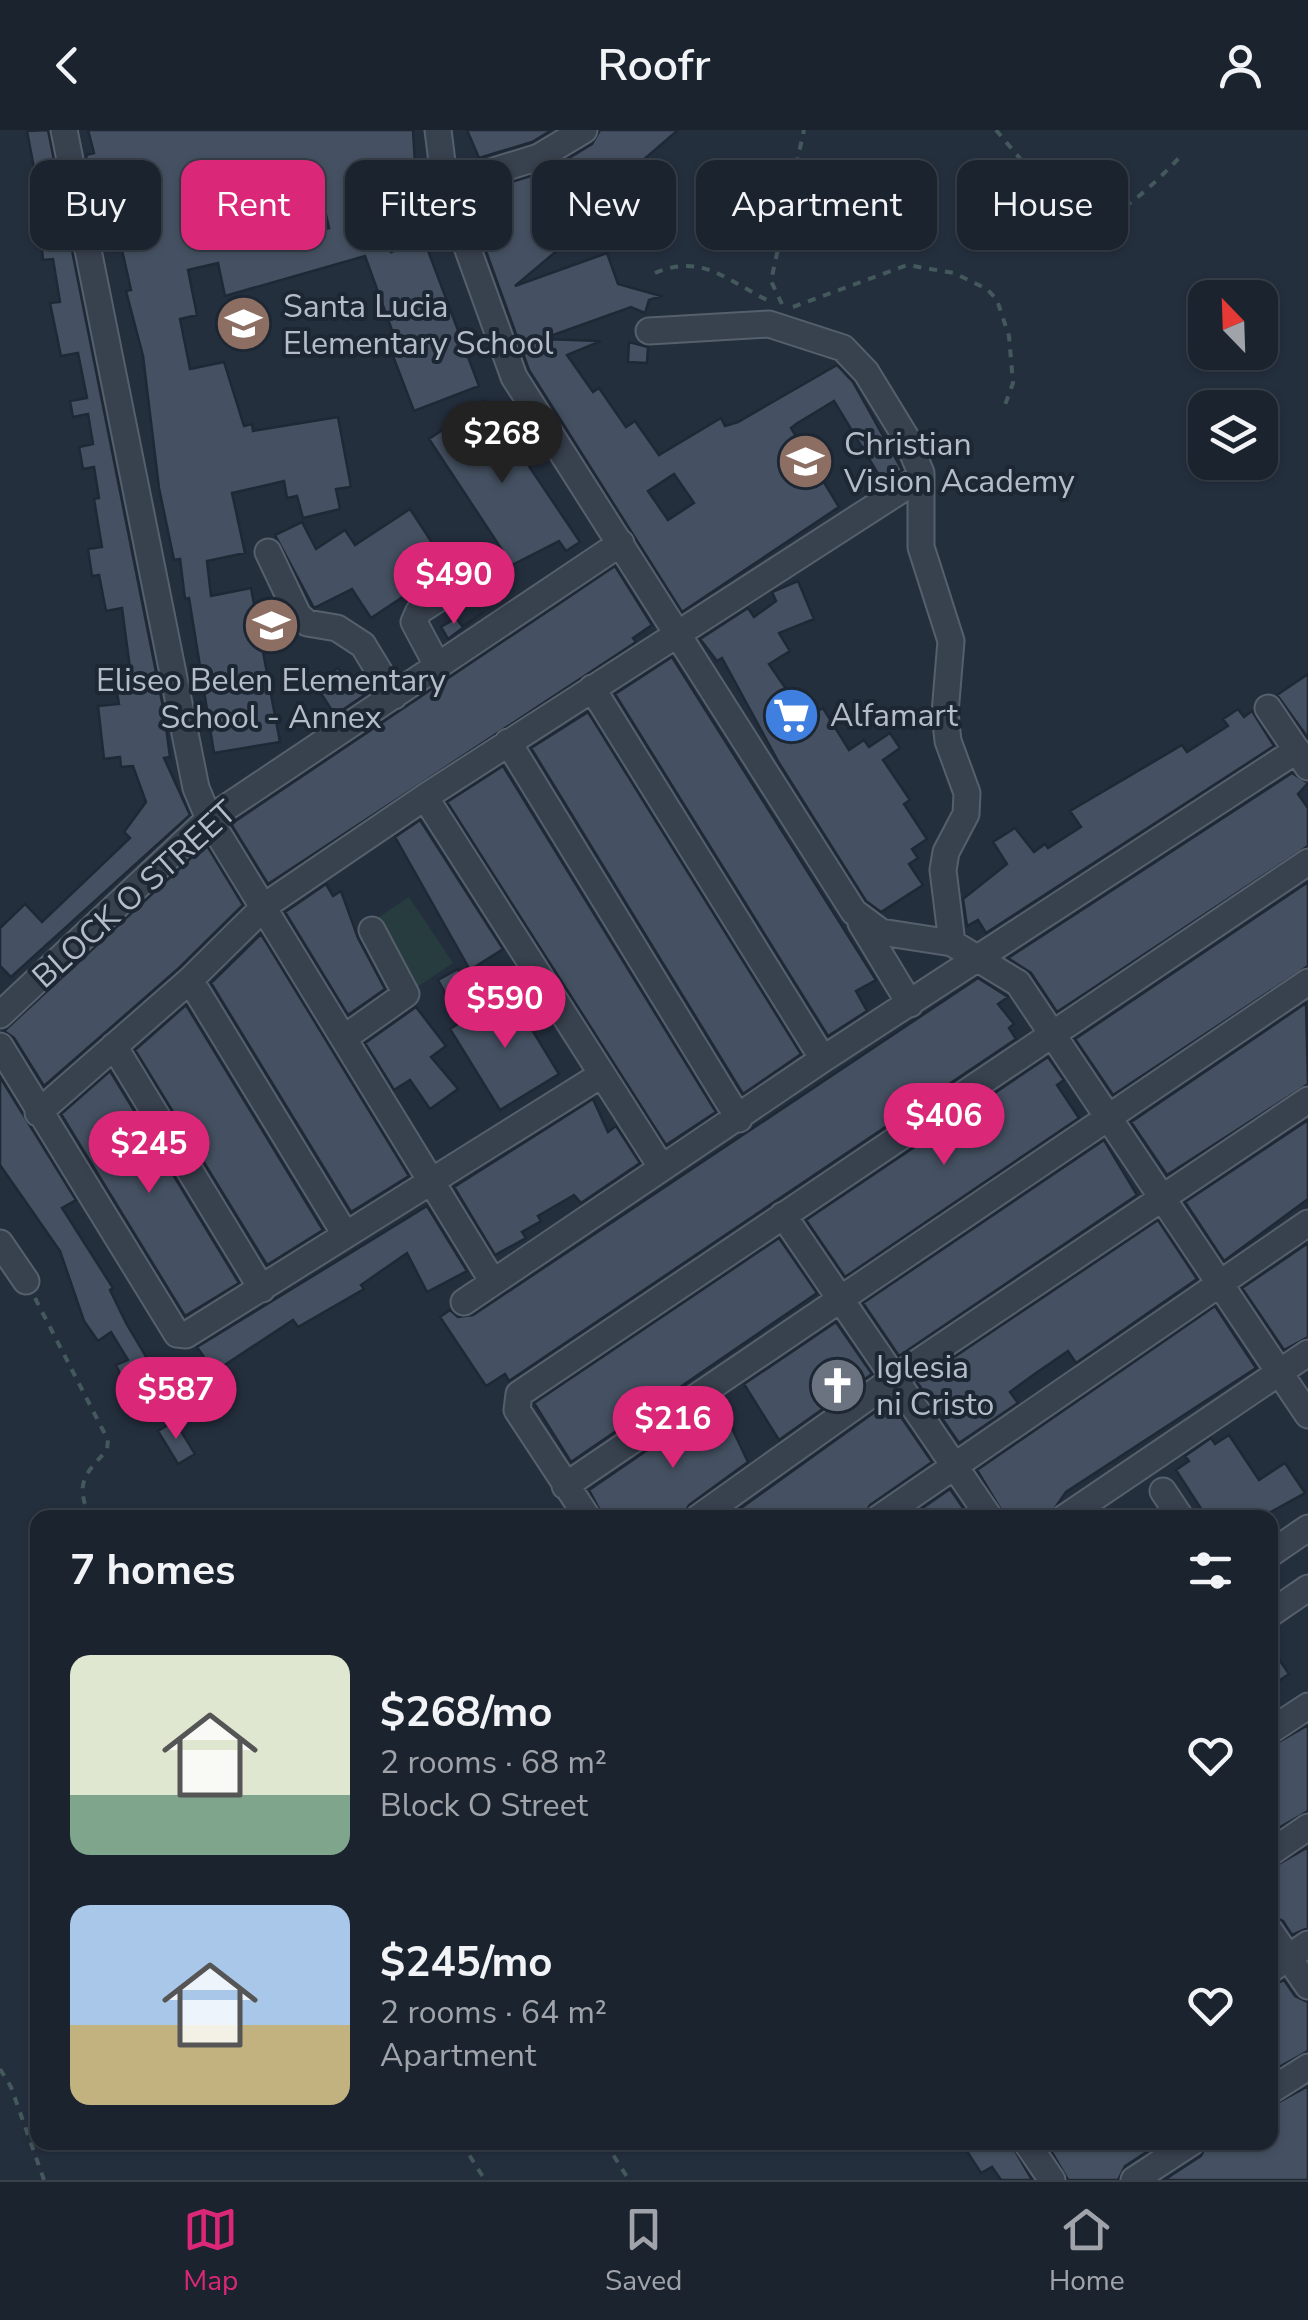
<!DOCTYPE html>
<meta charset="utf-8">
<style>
body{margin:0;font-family:"Nunito Sans",sans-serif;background:#282f3a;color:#f1f3f6;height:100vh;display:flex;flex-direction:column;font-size:38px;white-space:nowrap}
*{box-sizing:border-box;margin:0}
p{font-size:32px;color:#a0a4aa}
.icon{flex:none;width:55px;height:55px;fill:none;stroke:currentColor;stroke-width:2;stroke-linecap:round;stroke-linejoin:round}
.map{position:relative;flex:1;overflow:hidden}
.drawer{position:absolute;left:30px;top:1380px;width:1248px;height:640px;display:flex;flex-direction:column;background:#1b232e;border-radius:20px;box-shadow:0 2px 8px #0004,0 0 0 2px #39404a}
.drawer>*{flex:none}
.guide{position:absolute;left:30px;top:30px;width:1250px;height:90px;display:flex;gap:20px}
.needle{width:65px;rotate:337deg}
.tools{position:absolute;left:1188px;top:150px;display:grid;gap:20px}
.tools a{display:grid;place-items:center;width:90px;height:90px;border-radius:20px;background:#1b232e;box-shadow:0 2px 8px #0004,0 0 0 2px #39404a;font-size:50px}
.price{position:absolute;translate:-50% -85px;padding:0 22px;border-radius:35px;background:#db2777;color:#fff;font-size:32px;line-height:65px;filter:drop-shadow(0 2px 5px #0008)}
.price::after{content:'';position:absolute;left:50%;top:60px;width:30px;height:22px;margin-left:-15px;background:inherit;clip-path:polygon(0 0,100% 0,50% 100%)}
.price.selected{background:#222;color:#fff}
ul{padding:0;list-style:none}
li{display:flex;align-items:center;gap:30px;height:250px;padding:0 40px}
li span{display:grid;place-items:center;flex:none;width:280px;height:200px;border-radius:20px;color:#555}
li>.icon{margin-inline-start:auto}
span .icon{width:120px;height:120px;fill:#fffc;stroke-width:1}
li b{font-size:42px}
h2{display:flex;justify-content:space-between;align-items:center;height:120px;padding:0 40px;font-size:42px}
.pill{padding:0 35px;border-radius:20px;background:#1b232e;box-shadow:0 2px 8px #0004,0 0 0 2px #39404a;font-size:35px;line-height:90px}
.pill.selected{background:#db2777;color:#fff}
header{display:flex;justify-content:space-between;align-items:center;height:130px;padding:0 40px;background:#1b232e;font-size:45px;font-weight:600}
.menu{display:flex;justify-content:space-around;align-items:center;height:140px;border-top:2px solid #39404a;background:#1b232e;font-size:28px;color:#a0a4aa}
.menu a{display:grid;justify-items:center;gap:5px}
.menu .selected{color:#db2777}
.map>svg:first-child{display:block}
</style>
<header><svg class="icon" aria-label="back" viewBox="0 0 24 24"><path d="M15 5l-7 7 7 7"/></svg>Roofr<svg class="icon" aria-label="person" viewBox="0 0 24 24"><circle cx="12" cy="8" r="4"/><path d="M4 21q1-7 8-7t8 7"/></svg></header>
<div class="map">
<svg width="1308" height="2050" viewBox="0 0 1308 2050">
<rect width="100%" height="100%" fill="#242f3e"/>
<path fill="#263c3f" d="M409 767 453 833 414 859 370 793Z"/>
<path fill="#455162" stroke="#1f2835" stroke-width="2.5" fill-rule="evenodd" d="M48 0 164 582 170 627 164 628 190 685 11 847 0 836V798L25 774 42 792 130 708 124 702 146 672 133 636 121 637 120 627 104 629 98 576 119 574 117 563 133 561 122 478 106 481 99 445 92 446 88 419 102 417 94 369 99 368 94 337 83 339 79 317 93 314 88 284 73 287 70 271 87 268 78 223 61 226 50 173 60 172 53 129 43 130 39 87 43 86 27 1Z
M88 0H413L417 68 379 70 391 122 424 110 479 256 414 281 388 213 396 211 365 126 225 166 218 133 188 140 197 185 180 189 190 239 224 232 244 296 252 294 253 301 338 287 351 357 336 359 340 379 303 388 297 366 287 368 284 351 232 363 245 423 207 431 211 466 251 458 280 612 214 623 189 468 185 469 180 429 174 430 159 358 143 226 126 161 131 160 122 120 114 122 112 111 103 113 86 25 94 23ZM322 67 329 98 299 105 293 75Z
M467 0H552L532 12 479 28Z
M600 0H678L576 88 584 98 515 156 607 123 618 154 661 166 649 170 645 183 631 177 542 209 601 211 567 225 593 262 599 258 626 297 635 291 659 325 721 288 725 296 738 292 837 235 853 252 902 340 883 352 834 271 796 294 791 298 839 377 682 482 529 240 466 66 547 41 592 14ZM674 344 694 373 668 390 648 361Z
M629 212 648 217 647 233 628 232Z
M485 271 580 412 566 421 559 411 512 435 429 309Z
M410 379 448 437 371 488 352 459 314 478 275 405 302 392 316 419 345 400 355 415Z
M615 436 652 495 633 508 636 512 268 754 231 694Z
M798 451 814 489 779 503 790 521 769 534 806 588 823 578 849 620 864 610 869 617 890 603 900 618 883 630 910 670 904 674 927 709 912 719 918 728 909 734 923 755 881 782 866 771 779 633 722 528 717 531 700 509 748 478 754 487 776 471 772 462Z
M484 482 448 509 441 497 456 488 462 496Z
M672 527 876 850 856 861 867 881 828 906 615 564Z
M338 538 348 553 362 545 372 560 335 585 314 553Z
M1308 544V608L1277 565Z
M1238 579 1244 587 1252 581 1274 616 986 803 978 790 967 796 963 769 1007 734 993 712 1015 698 1034 722 1045 714 1048 718 1081 697 1070 681 1182 615 1187 622 1228 596 1223 589Z
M588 582 801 924 743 964 531 618Z
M503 636 716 982 666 1015 447 672Z
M1292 643 1308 653 1298 664 1308 678V716L1057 882 1031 843 1008 828Z
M420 690 503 819 470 840 395 707Z
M206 714 243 775 179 838 44 956 14 908 4 901Z
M1308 752V836L1113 965 1075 909Z
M326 754 333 766 341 761 358 808 385 859 348 885 285 782Z
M261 804 409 1046 351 1082 211 853Z
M458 839 468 858 448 868 438 850Z
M978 848 1008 867 998 874 1014 894 1009 898 1016 909 509 1251 505 1244 486 1256 440 1187 450 1180 458 1187 473 1185Z
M509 862 559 944 500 980 450 899Z
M1306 873 1308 954 1167 1045 1131 992Z
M186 875 323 1100 267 1135 135 920Z
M416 877 446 916 431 927 458 959 430 979 410 950 394 960 365 913Z
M1048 927 1064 950 1057 955 1079 988 845 1147 806 1090Z
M110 941 239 1153 185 1186 61 984Z
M0 947 76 1070 62 1078 113 1158 110 1160 126 1193 176 1277 159 1287 149 1271 141 1275 123 1250 116 1235 128 1230 111 1202 98 1211 84 1191 60 1121 0 1035Z
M593 969 608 1002 616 996 640 1033 581 1073 574 1065 538 1086 541 1091 522 1102 526 1108 495 1125 454 1057Z
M1308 990V1069L1224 1131 1185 1072Z
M1104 1010 1137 1065 899 1226 863 1173Z
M427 1076 467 1141 427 1162 407 1123 361 1155 364 1159 298 1197 293 1190 214 1242 197 1217Z
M1158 1090 1197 1149 1076 1233 1068 1221 1036 1243 1010 1262 1018 1273 959 1313 917 1252Z
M779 1108 817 1163 571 1332 534 1273Z
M1308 1113V1207L1284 1220 1242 1158Z
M1215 1176 1256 1238 1066 1362 1048 1388H1006L977 1340Z
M836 1192 872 1244 779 1310 744 1254Z
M719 1271 748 1332 689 1375 682 1388H604L589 1360Z
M890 1271 932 1332 870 1375 863 1388H727Z
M175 1291 195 1324 178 1334 158 1301Z
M1229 1305 1259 1350 1285 1333 1305 1363 1260 1388H1207L1176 1340 1189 1331 1185 1326 1211 1308 1215 1314Z
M950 1359 970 1388H908Z
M1270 1516 1289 1544 1270 1557Z
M1308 1595V1681L1270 1703V1617Z
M1308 1717V1798L1292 1805 1283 1791 1270 1785V1739Z
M1284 1850 1295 1866 1308 1872V1921L1270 1942V1856Z
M1308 1956V2050H1164L1201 2026 1208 2012H1270V1977Z
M961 2012H1010L1032 2050H1001L992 2037 981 2043Z
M1046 2012H1162L1125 2036 1118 2050H1068Z"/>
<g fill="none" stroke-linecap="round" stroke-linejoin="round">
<defs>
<path id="minor" d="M64 0 196 658 209 689 493 1152
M438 0 445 56 514 247 854 782 881 802 952 813 1018 853 1308 1285
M445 56 539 27 584 0
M649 201 769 194 843 218 866 242 907 309 921 343V417L951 511 945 583 948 611 967 663 966 684 946 722 943 740 952 813
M268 422 298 485 307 493 337 498 363 515 394 566
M438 537 414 492 419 481 475 445
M592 558 823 929
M1268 578 1308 637
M508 612 739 989
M425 667 662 1038
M861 793 910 874
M190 850 345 1104
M0 885 209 689 621 413
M344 908 406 864 372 800
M0 916 172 1196 177 1204 186 1205 601 945
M114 916 262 1159
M38 983 190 850 266 775 425 667 921 347
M783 1085 990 1388
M0 1113 26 1151
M464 1172 823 929 1297 620
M565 1356 1308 852
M1163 1361 1181 1388
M588 1388 517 1280 519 1264 1308 732
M698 1388 893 1249 1308 970
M879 1388 1308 1093
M1064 1388 1308 1223
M1270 1424 1308 1398
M1270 1484 1308 1458
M1270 1601 1308 1576
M1270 1723 1308 1697
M1270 1801 1308 1856
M1270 1840 1308 1814
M1270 1961 1308 1937
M1026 2012 1052 2050
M1134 2050 1192 2012"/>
</defs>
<use href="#minor" stroke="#565f6c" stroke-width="29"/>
<path stroke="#44595c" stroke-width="4" stroke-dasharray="8 8" stroke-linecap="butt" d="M996 0C1009 16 1024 32 1036 49 1043 60 1047 75 1057 82 1098 117 1156 51 1182 25
M655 143C702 123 726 150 769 171
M782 174 771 151 804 0
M793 177 907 135 954 143 987 159 997 170 1009 206 1013 253 1005 275
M35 1168 108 1310 107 1320C84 1345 75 1353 90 1388
M0 1939 11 1957 44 2050
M461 2012 485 2050
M605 2012 629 2050"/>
<use href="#minor" stroke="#38414e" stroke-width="25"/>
</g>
<defs>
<symbol id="school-disc" viewBox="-11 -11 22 22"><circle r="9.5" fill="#8d6e63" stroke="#1d2633"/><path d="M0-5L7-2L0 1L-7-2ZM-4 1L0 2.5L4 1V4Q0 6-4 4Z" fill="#fff"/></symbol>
<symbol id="supermarket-disc" viewBox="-11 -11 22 22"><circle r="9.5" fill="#3f7fe0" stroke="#1d2633"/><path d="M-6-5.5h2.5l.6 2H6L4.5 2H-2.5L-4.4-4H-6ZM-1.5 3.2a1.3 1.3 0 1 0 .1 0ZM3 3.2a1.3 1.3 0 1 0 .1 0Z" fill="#fff"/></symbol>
<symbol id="church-disc" viewBox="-11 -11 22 22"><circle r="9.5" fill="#6b7280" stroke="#1d2633"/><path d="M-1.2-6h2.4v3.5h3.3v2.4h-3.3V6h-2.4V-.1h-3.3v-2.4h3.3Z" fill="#fff"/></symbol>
</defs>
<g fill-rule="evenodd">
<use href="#school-disc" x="212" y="162" width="63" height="63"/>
<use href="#school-disc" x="774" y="300" width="63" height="63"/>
<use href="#school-disc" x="240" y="464" width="63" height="63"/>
<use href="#supermarket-disc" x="760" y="554" width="63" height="63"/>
<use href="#church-disc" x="806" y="1224" width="63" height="63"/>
</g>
<g text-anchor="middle" stroke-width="8" stroke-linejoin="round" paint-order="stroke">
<g font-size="32" fill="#b4bcc9" stroke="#1d2633" text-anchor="start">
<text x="283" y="187">Santa Lucia<tspan x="283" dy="37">Elementary School</tspan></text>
<text x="844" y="325">Christian<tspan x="844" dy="37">Vision Academy</tspan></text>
<text x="271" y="561" text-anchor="middle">Eliseo Belen Elementary<tspan x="271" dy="37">School - Annex</tspan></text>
<text x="830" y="596">Alfamart</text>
<text x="876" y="1248">Iglesia<tspan x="876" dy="37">ni Cristo</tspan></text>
</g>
<g font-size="32" fill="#b4bcc9" stroke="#1d2633">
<text transform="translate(134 764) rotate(-42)" y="11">BLOCK O STREET</text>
</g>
</g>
</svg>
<div class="tools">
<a><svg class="needle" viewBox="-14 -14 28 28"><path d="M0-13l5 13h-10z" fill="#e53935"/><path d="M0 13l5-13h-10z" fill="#a0a4aa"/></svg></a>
<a><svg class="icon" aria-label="layers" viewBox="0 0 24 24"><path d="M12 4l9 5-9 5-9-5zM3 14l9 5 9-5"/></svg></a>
</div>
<b class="price selected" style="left:502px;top:356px">$268</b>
<b class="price" style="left:454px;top:497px">$490</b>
<b class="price" style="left:505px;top:921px">$590</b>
<b class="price" style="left:944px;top:1038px">$406</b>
<b class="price" style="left:149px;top:1066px">$245</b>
<b class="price" style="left:176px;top:1312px">$587</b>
<b class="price" style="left:673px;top:1341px">$216</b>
<div class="guide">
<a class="pill">Buy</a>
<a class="pill selected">Rent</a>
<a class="pill">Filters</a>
<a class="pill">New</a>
<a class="pill">Apartment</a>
<a class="pill">House</a>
</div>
<section class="drawer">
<h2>7 homes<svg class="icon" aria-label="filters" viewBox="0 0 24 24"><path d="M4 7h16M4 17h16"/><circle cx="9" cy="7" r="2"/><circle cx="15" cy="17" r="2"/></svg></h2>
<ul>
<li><span style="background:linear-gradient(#dfe7d0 70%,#7fa58c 0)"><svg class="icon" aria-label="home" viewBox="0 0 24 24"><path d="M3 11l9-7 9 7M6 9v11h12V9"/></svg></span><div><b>$268/mo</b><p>2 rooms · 68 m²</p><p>Block O Street</p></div><svg class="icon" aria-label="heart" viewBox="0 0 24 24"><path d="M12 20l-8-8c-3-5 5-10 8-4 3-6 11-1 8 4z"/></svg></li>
<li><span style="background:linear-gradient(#a9c7e8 60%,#c2b280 0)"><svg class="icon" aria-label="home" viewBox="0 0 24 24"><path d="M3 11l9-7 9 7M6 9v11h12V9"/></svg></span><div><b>$245/mo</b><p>2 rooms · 64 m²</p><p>Apartment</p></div><svg class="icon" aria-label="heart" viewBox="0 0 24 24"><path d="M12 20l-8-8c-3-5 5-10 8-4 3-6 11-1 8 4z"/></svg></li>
</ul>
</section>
</div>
<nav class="menu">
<a class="selected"><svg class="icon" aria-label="map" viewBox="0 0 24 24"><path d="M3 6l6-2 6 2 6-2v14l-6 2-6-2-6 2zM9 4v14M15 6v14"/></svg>Map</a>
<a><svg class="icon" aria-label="saved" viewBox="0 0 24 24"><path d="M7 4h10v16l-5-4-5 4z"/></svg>Saved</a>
<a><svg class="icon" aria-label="home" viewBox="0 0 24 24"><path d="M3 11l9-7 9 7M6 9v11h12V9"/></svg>Home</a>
</nav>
